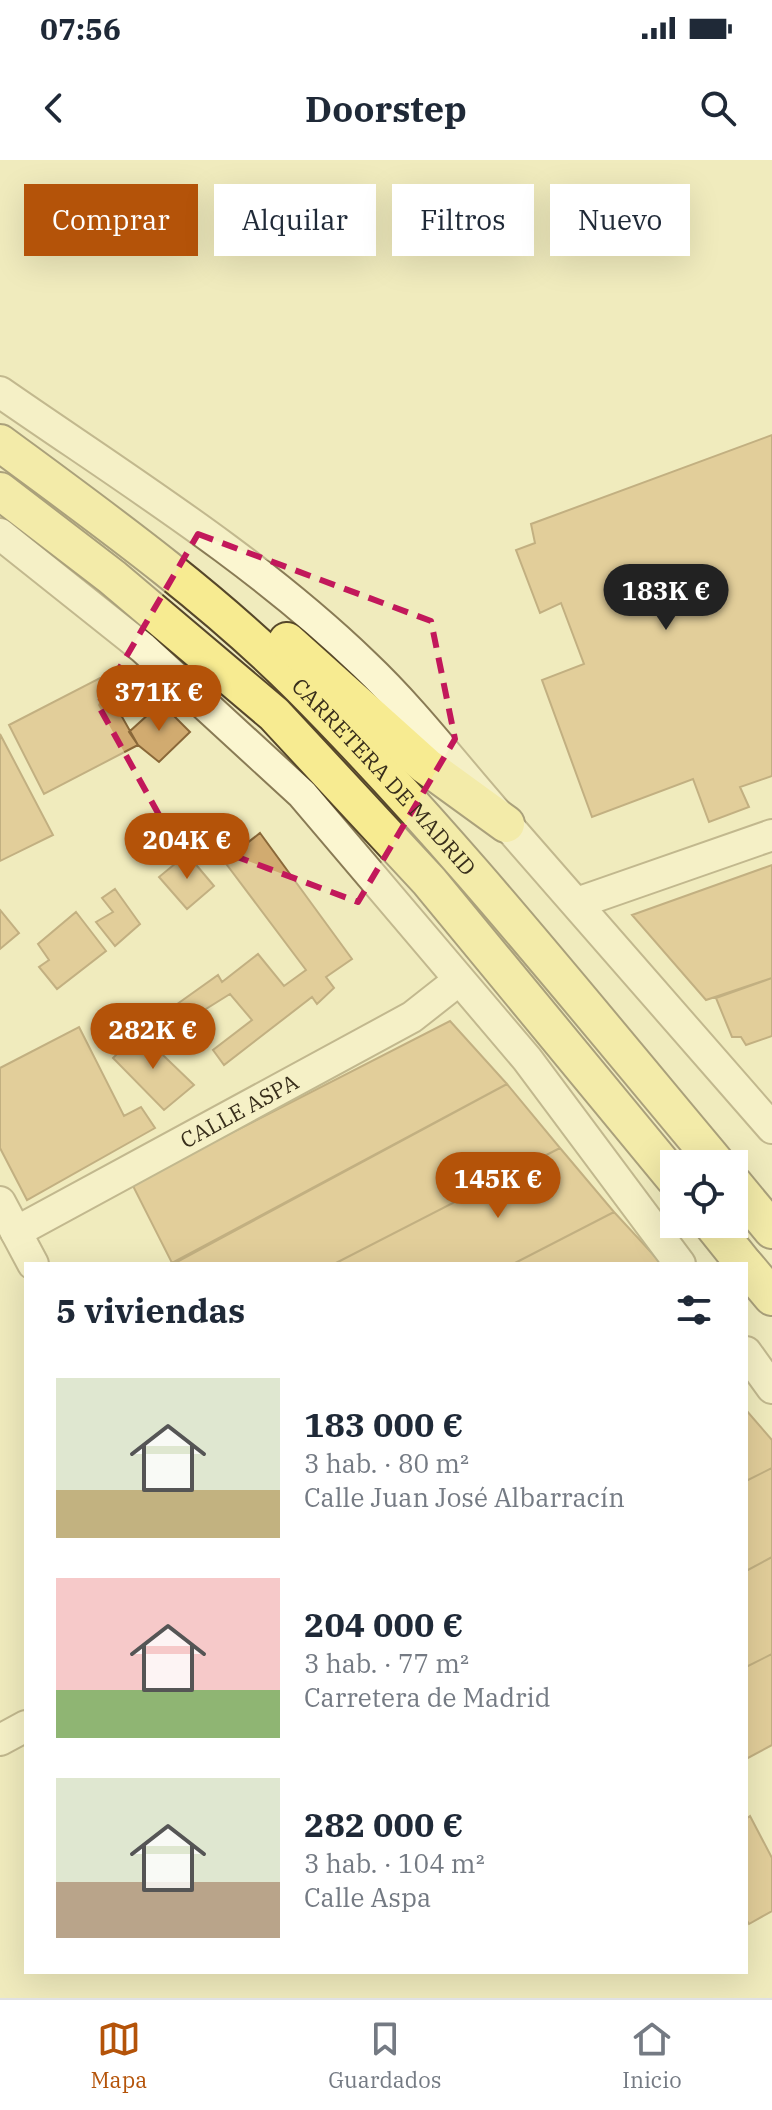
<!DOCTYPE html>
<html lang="es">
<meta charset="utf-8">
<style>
body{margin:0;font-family:"IBM Plex Serif",serif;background:#f2f2f3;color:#1f2937;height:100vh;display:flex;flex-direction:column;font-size:30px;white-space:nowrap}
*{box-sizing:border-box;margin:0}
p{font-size:26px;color:#747a83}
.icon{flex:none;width:44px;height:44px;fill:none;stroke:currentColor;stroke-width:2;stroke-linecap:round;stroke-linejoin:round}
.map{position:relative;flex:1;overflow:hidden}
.drawer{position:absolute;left:24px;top:1102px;width:724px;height:712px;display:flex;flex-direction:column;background:#fff;border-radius:0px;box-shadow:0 8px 32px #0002}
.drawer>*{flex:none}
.hud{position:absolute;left:24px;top:24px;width:724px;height:72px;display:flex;gap:16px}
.buttons{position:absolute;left:660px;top:990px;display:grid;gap:16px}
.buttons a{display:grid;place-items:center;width:88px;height:88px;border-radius:0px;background:#fff;box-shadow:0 8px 32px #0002;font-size:40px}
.price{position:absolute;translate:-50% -68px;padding:0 18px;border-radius:28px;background:#b45309;color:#fff;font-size:26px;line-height:52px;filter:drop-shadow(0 2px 4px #0008)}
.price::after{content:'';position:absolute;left:50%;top:48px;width:24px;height:18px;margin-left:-12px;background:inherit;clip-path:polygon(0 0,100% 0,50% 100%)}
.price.selected{background:#222;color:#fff}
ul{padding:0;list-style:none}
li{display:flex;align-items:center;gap:24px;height:200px;padding:0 32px}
li span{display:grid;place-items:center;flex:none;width:224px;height:160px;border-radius:0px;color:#555}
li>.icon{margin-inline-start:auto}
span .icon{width:96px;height:96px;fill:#fffc;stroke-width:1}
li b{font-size:34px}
h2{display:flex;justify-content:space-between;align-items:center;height:96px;padding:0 32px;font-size:34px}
.pill{padding:0 28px;border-radius:0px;background:#fff;box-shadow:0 8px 32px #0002;font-size:28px;line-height:72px}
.pill.selected{background:#b45309;color:#fff}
.status{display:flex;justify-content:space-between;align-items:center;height:56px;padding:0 40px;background:#fff;direction:ltr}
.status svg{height:22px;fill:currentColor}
header{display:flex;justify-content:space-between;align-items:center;height:104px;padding:0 32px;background:#fff;font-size:36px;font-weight:800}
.menu{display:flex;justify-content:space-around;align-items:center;height:112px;border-top:2px solid #e0e1e3;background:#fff;font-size:22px;color:#747a83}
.menu a{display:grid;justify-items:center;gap:4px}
.menu .selected{color:#b45309}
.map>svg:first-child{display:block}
</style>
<div class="status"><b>07:56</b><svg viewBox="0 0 49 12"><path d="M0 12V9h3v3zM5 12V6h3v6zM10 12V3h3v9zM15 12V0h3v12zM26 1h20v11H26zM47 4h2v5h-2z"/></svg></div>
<header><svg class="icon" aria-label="back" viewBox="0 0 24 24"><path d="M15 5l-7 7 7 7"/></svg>Doorstep<svg class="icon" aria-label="search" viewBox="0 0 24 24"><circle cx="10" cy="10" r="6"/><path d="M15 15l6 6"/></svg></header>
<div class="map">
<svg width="772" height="1838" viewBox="0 0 772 1838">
<rect width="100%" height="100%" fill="#f0ebbd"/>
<path fill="#d1ab70" stroke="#8a6839" stroke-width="2" d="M772 275V616L740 627 749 647 709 662 693 619 592 657 542 520 584 504 561 443 540 453 516 390 535 383 531 364Z
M100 518 138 585 44 634 9 565Z
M161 543 190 572 159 602 138 585 129 572Z
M0 574 53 675 0 701Z
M260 673 352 799 326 817 334 828 317 844 312 837 224 905 213 890 252 860 230 834 177 867 173 859 163 864 159 857 218 815 222 822 258 794 284 826 306 810 224 701Z
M187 694 214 726 187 749 159 717Z
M772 705V818L706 840 632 755Z
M115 729 140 764 115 786 96 762 113 752 102 738Z
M0 750 19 773 0 789Z
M76 752 106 791 57 829 39 807 49 800 38 784Z
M772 818V876L746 885 741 877H732L716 838Z
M450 861 507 924 172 1103 132 1024Z
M79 867 124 956 141 947 155 968 27 1040 0 988V908Z
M139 872 194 925 164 950 113 898Z
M507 924 560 988 334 1104H173Z
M560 988 614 1052 513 1104H334Z
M614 1052 662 1104H513Z
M746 1250 772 1280V1308L746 1321Z
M772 1308V1397L746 1411V1321Z
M772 1397V1494L746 1507V1411Z
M772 1494V1585L746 1599V1507Z
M750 1656 772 1698V1751L749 1764 746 1759V1659Z"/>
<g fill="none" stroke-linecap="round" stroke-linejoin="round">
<defs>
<g id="minor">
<path d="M0 232C124 318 255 399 364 504 417 554 460 613 509 667 597 767 685 867 772 968"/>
<path d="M0 374 143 488 302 634 527 899 680 1104"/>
<path d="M577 743 772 675"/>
<path d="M0 1042 33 1104"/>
<path id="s1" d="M16 1072 412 857 459 820"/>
<path d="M746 1192 772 1228"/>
<path d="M0 1580 26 1566"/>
</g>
<g id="major">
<path id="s2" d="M0 283C103 359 209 435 300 526 449 676 581 842 717 1004"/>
<path d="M0 331 112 417 274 554 429 721 674 1018"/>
<path d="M287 481 426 606 506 664"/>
<path d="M734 1024 772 1070"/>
<path d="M712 1064 744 1104"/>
<path d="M746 1106 772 1137"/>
</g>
</defs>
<use href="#minor" stroke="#897b55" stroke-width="34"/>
<use href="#major" stroke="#56472a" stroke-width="40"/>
<use href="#minor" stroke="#fbf6d0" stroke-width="30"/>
<use href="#major" stroke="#f7eb91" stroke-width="36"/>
</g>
<path d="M0 0H772V1838H0ZM198 374 431 461 455 579 358 742 168 671 98 545Z" fill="#f0ebbd" fill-opacity=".55" fill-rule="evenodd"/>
<path fill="none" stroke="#c2185b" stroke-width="6" stroke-dasharray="16 10" stroke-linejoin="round" d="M198 374 431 461 455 579 358 742 168 671 98 545Z"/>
<g text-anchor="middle" stroke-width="6" stroke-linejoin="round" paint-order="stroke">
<g font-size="22" fill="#382e1b" stroke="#f7f3cd">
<text dy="8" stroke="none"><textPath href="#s2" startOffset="510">CARRETERA DE MADRID</textPath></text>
<text dy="8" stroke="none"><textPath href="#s1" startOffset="254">CALLE ASPA</textPath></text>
</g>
</g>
</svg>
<div class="buttons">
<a><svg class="icon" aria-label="locate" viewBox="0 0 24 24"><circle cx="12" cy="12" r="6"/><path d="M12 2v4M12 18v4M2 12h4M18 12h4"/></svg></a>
</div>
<b class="price selected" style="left:666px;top:472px">183K €</b>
<b class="price" style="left:159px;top:573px">371K €</b>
<b class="price" style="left:187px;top:721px">204K €</b>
<b class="price" style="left:153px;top:911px">282K €</b>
<b class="price" style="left:498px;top:1060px">145K €</b>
<div class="hud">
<a class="pill selected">Comprar</a>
<a class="pill">Alquilar</a>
<a class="pill">Filtros</a>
<a class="pill">Nuevo</a>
</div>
<section class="drawer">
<h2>5 viviendas<svg class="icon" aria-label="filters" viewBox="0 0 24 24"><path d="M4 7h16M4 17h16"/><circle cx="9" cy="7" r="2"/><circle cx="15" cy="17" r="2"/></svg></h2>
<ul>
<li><span style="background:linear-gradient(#dfe7d0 70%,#c2b280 0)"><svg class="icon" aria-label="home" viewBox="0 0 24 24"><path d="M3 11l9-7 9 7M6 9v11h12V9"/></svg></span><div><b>183 000 €</b><p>3 hab. · 80 m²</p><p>Calle Juan José Albarracín</p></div></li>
<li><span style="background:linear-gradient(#f6c9c9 70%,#8fb573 0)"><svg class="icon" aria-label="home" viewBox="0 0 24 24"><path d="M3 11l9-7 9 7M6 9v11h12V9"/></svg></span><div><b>204 000 €</b><p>3 hab. · 77 m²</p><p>Carretera de Madrid</p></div></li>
<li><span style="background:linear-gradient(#dfe7d0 65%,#b9a48a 0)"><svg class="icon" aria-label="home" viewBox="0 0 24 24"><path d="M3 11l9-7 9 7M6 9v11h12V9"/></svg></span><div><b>282 000 €</b><p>3 hab. · 104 m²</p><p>Calle Aspa</p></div></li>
</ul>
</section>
</div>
<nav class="menu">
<a class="selected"><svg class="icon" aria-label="map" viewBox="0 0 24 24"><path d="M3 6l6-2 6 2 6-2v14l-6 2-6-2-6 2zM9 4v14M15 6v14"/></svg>Mapa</a>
<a><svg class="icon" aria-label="saved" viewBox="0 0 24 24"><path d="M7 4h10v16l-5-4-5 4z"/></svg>Guardados</a>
<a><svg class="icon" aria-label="home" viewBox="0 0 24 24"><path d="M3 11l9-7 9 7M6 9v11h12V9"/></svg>Inicio</a>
</nav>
